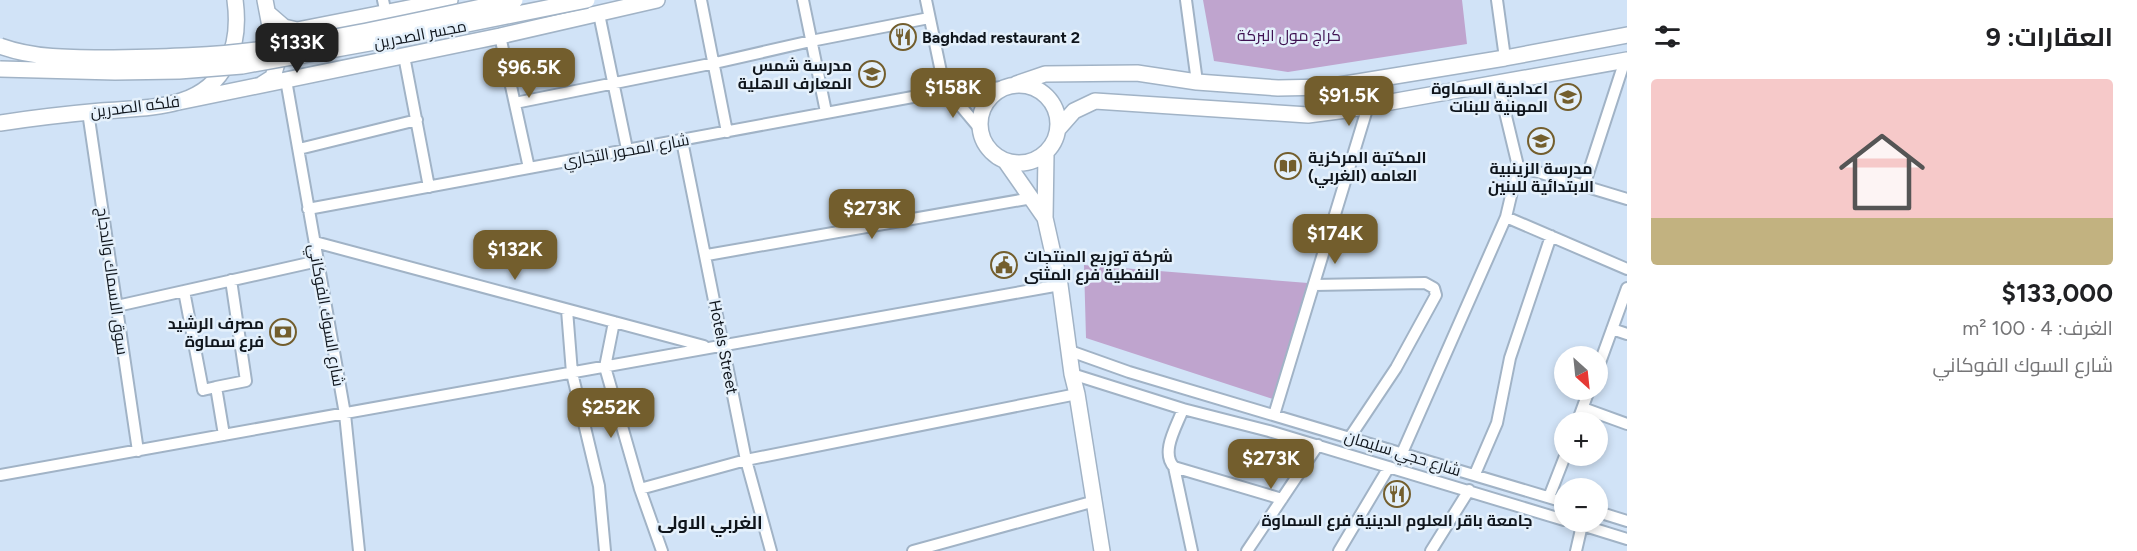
<!DOCTYPE html>
<html lang="ar">
<meta charset="utf-8">
<style>
body{margin:0;font-family:Figtree,Cairo,sans-serif;background:#f6f6f6;color:#202124;direction:rtl;height:100vh;display:flex;flex-direction:column;font-size:22px;white-space:nowrap}
*{box-sizing:border-box;margin:0}
p{font-size:20px;color:#757577}
.icon{flex:none;width:33px;height:33px;fill:none;stroke:currentColor;stroke-width:2;stroke-linecap:round;stroke-linejoin:round}
.map{position:relative;flex:1;overflow:hidden;direction:ltr}
.panel{display:flex;flex-direction:column;background:#fff;width:510px}
.panel>*{flex:none}
.needle{width:39px;rotate:153deg}
.fabs{position:absolute;left:1554px;top:346px;display:grid;gap:12px}
.fabs a{display:grid;place-items:center;width:54px;height:54px;border-radius:50%;background:#fff;box-shadow:0 3px 9px #0003;font-size:30px}
.price{position:absolute;translate:-50% -51px;padding:0 14px;border-radius:12px;background:#735e2d;color:#fff;font-size:20px;line-height:39px;filter:drop-shadow(0 2px 3px #0008)}
.price::after{content:'';position:absolute;left:50%;top:36px;width:18px;height:14px;margin-left:-9px;background:inherit;clip-path:polygon(0 0,100% 0,50% 100%)}
.price.selected{background:#222;color:#fff}
ul{padding:0;list-style:none}
li{display:grid;align-content:center;gap:12px;height:318px;padding:0 24px}
li+li{border-top:2px solid #e0e0e0}
li span{display:grid;place-items:center;height:186px;border-radius:6px;color:#555}
li>.icon{margin-inline-start:auto}
span .icon{width:108px;height:108px;fill:#fffc;stroke-width:1}
li b{font-size:26px}
h2{display:flex;justify-content:space-between;align-items:center;height:72px;padding:0 24px;font-size:26px}
main{display:flex;flex:1;min-height:0}
.map>svg:first-child{display:block}
</style>
<main>
<section class="panel">
<h2>العقارات: 9<svg class="icon" aria-label="filters" viewBox="0 0 24 24"><path d="M4 7h16M4 17h16"/><circle cx="9" cy="7" r="2"/><circle cx="15" cy="17" r="2"/></svg></h2>
<ul>
<li><span style="background:linear-gradient(#f6c9c9 75%,#c2b280 0)"><svg class="icon" aria-label="home" viewBox="0 0 24 24"><path d="M3 11l9-7 9 7M6 9v11h12V9"/></svg></span><div><b>$133,000</b><p>الغرف: 4 · 100 m²</p><p>شارع السوك الفوكاني</p></div></li>
</ul>
</section>
<div class="map">
<svg width="1627" height="551" viewBox="0 0 1627 551">
<rect width="100%" height="100%" fill="#d1e3f7"/>
<path fill="#bfa4ce" d="M1203 0H1462L1467 44 1288 72 1214 61Z
M1084 265 1308 283 1273 399 1086 338Z"/>
<g fill="none" stroke-linecap="round" stroke-linejoin="round">
<defs>
<path id="street" d="M383 0 386 14
M701 0 727 132
M803 0 826 112
M926 0 945 91
M1186 0 1197 82
M1497 0 1505 58
M599 14 627 149
M500 36 529 168
M404 56 429 187
M286 80 345 414 359 551
M945 91 959 104 980 129
M515 103 715 63 811 41 929 18
M88 112 138 451
M682 141 746 460 771 551
M299 149 417 120
M1518 166 1627 199
M1584 186 1625 60
M308 209 945 91 1005 87
M1506 217 1627 269
M315 242 704 346
M707 255 1032 198
M1314 285 1425 283 1434 288 1436 295 1396 368 1350 437
M184 291 203 390 216 387 224 435
M117 306 318 261
M567 310 572 373 599 486 605 551
M614 322 605 367 640 489 662 551
M1612 329 1627 334
M1070 351 1129 372 1564 502
M1598 368 1627 288
M1072 374 1183 409 1269 431 1564 520
M216 387 246 381 231 280
M1583 408 1627 424
M1183 409C1177 426 1160 452 1174 467L1282 499
M1274 415 1368 106
M1577 423 1589 390
M1402 453 1506 217 1518 166 1498 83
M1174 467 1192 551
M1475 474 1497 423 1510 358 1551 236
M0 475 1060 285
M640 489 746 460 1077 394
M1549 497 1565 456
M1598 512 1627 521
M1572 522 1627 539
M913 551 1095 501
M1247 551 1318 445
M1339 551 1389 467
M1431 551 1469 490
M1576 551 1582 525"/>
<path id="secondary" d="M269 14 284 27 297 30 450 0
M262 84 273 77 277 63 265 0
M1016 84 1045 74 1137 73 1197 82 1278 88 1327 87 1505 58 1627 35
M980 124a39 39 0 1 1 78 0a39 39 0 1 1-78 0Z
M169 104 500 36 657 0
M0 123C33 118 67 114 101 111 147 107 203 111 227 63 237 43 238 22 235 0
M1059 128 1074 111 1095 101 1308 115 1346 110 1627 60
M1046 154 1045 218 1060 285 1072 374 1077 394 1102 551
M1006 162 1045 218"/>
</defs>
<use href="#street" stroke="#a1b3c6" stroke-width="14"/>
<use href="#secondary" stroke="#a1b3c6" stroke-width="18"/>
<use href="#street" stroke="#fff" stroke-width="10"/>
<use href="#secondary" stroke="#fff" stroke-width="15"/>
<defs>
<path id="secondary-bridge" d="M0 46C36 59 75 58 113 58 163 57 214 56 264 49 348 37 432 17 515 0
M0 69 115 72 179 71 242 66 397 38 587 0"/>
</defs>
<use href="#secondary-bridge" stroke="#a1b3c6" stroke-width="18" stroke-linecap="butt"/>
<use href="#secondary-bridge" stroke="#fff" stroke-width="15"/>
</g>
<defs>
<symbol id="restaurant-ring" viewBox="-11 -11 22 22"><circle r="9.5" fill="#e4f0fb" stroke="#735e2d" stroke-width="1.5"/><path d="M-5-6h1v4h1v-4h1v4h1v-4h1v5L-1.5 .5V6h-2V.5L-5-1ZM5-6V6H3V1.5H1.5Q1.5-4 5-6Z" fill="#735e2d"/></symbol>
<symbol id="school-ring" viewBox="-11 -11 22 22"><circle r="9.5" fill="#e4f0fb" stroke="#735e2d" stroke-width="1.5"/><path d="M0-5L7-2L0 1L-7-2ZM-4 1L0 2.5L4 1V4Q0 6-4 4Z" fill="#735e2d"/></symbol>
<symbol id="library-ring" viewBox="-11 -11 22 22"><circle r="9.5" fill="#e4f0fb" stroke="#735e2d" stroke-width="1.5"/><path d="M-6-4Q-3-5.5-.7-3.5V5Q-3 3-6 4ZM6-4Q3-5.5 .7-3.5V5Q3 3 6 4Z" fill="#735e2d"/></symbol>
<symbol id="civic-ring" viewBox="-11 -11 22 22"><circle r="9.5" fill="#e4f0fb" stroke="#735e2d" stroke-width="1.5"/><path d="M-.6-6.5H3V-4.5H.6V-3L4-1V1h2V6H-6V1h2V-1L-.6-3ZM-1.2 2.5V6h2.4V2.5Z" fill="#735e2d"/></symbol>
<symbol id="bank-ring" viewBox="-11 -11 22 22"><circle r="9.5" fill="#e4f0fb" stroke="#735e2d" stroke-width="1.5"/><path d="M-6-4H6V4H-6ZM0-2.3a2.3 2.3 0 1 0 0 4.6a2.3 2.3 0 1 0 0-4.6Z" fill="#735e2d"/></symbol>
</defs>
<g fill-rule="evenodd">
<use href="#restaurant-ring" x="888" y="22" width="30" height="30"/>
<use href="#school-ring" x="857" y="59" width="30" height="30"/>
<use href="#school-ring" x="1553" y="82" width="30" height="30"/>
<use href="#school-ring" x="1526" y="126" width="30" height="30"/>
<use href="#library-ring" x="1273" y="151" width="30" height="30"/>
<use href="#civic-ring" x="989" y="250" width="30" height="30"/>
<use href="#bank-ring" x="268" y="317" width="30" height="30"/>
<use href="#restaurant-ring" x="1382" y="479" width="30" height="30"/>
</g>
<g text-anchor="middle" stroke-width="5" stroke-linejoin="round" paint-order="stroke">
<g font-size="16" fill="#0f151c" stroke="#e4f0fb">
<text transform="translate(420 34) rotate(-11)" y="6">مجسر الصدرين</text>
<text transform="translate(135 106) rotate(-7)" y="6">فلكه الصدرين</text>
<text transform="translate(626 150) rotate(-10)" y="6">شارع المحور التجاري</text>
<text transform="translate(113 281) rotate(82)" y="6">سوق الاسماك والدجاج</text>
<text transform="translate(327 315) rotate(80)" y="6">شارع السوك الفوكاني</text>
<text transform="translate(724 347) rotate(79)" y="6">Hotels Street</text>
<text transform="translate(1403 453) rotate(17)" y="6">شارع حجي سليمان</text>
</g>
<g font-size="16" fill="#3f1252" stroke="#e4f0fb">
<text x="1289" y="41">كراج مول البركة</text>
</g>
<g font-size="16" font-weight="bold" fill="#0f151c" stroke="#e4f0fb" text-anchor="start">
<text x="922" y="43">Baghdad restaurant 2</text>
<text x="852" y="71" text-anchor="end">مدرسة شمس<tspan x="852" dy="18">المعارف الاهلية</tspan></text>
<text x="1548" y="94" text-anchor="end">اعدادية السماوة<tspan x="1548" dy="18">المهنية للبنات</tspan></text>
<text x="1308" y="163">المكتبة المركزية<tspan x="1308" dy="18">العامه (الغربي)</tspan></text>
<text x="1541" y="174" text-anchor="middle">مدرسة الزينبية<tspan x="1541" dy="18">الابتدائية للبنين</tspan></text>
<text x="1024" y="262">شركة توزيع المنتجات<tspan x="1024" dy="18">النفطية فرع المثنى</tspan></text>
<text x="264" y="329" text-anchor="end">مصرف الرشيد<tspan x="264" dy="18">فرع سماوة</tspan></text>
<text x="1397" y="526" text-anchor="middle">جامعة باقر العلوم الدينية فرع السماوة</text>
</g>
<g font-size="18" font-weight="bold" fill="#0f151c" stroke="#e4f0fb">
<text x="710" y="529">الغربي الاولى</text>
</g>
</g>
</svg>
<div class="fabs">
<a><svg class="needle" viewBox="-14 -14 28 28"><path d="M0-13l5 13h-10z" fill="#e53935"/><path d="M0 13l5-13h-10z" fill="#757577"/></svg></a>
<a>+</a>
<a>−</a>
</div>
<b class="price selected" style="left:297px;top:74px">$133K</b>
<b class="price" style="left:529px;top:99px">$96.5K</b>
<b class="price" style="left:953px;top:119px">$158K</b>
<b class="price" style="left:1349px;top:127px">$91.5K</b>
<b class="price" style="left:872px;top:240px">$273K</b>
<b class="price" style="left:1335px;top:265px">$174K</b>
<b class="price" style="left:515px;top:281px">$132K</b>
<b class="price" style="left:611px;top:439px">$252K</b>
<b class="price" style="left:1271px;top:490px">$273K</b>
</div>
</main>
